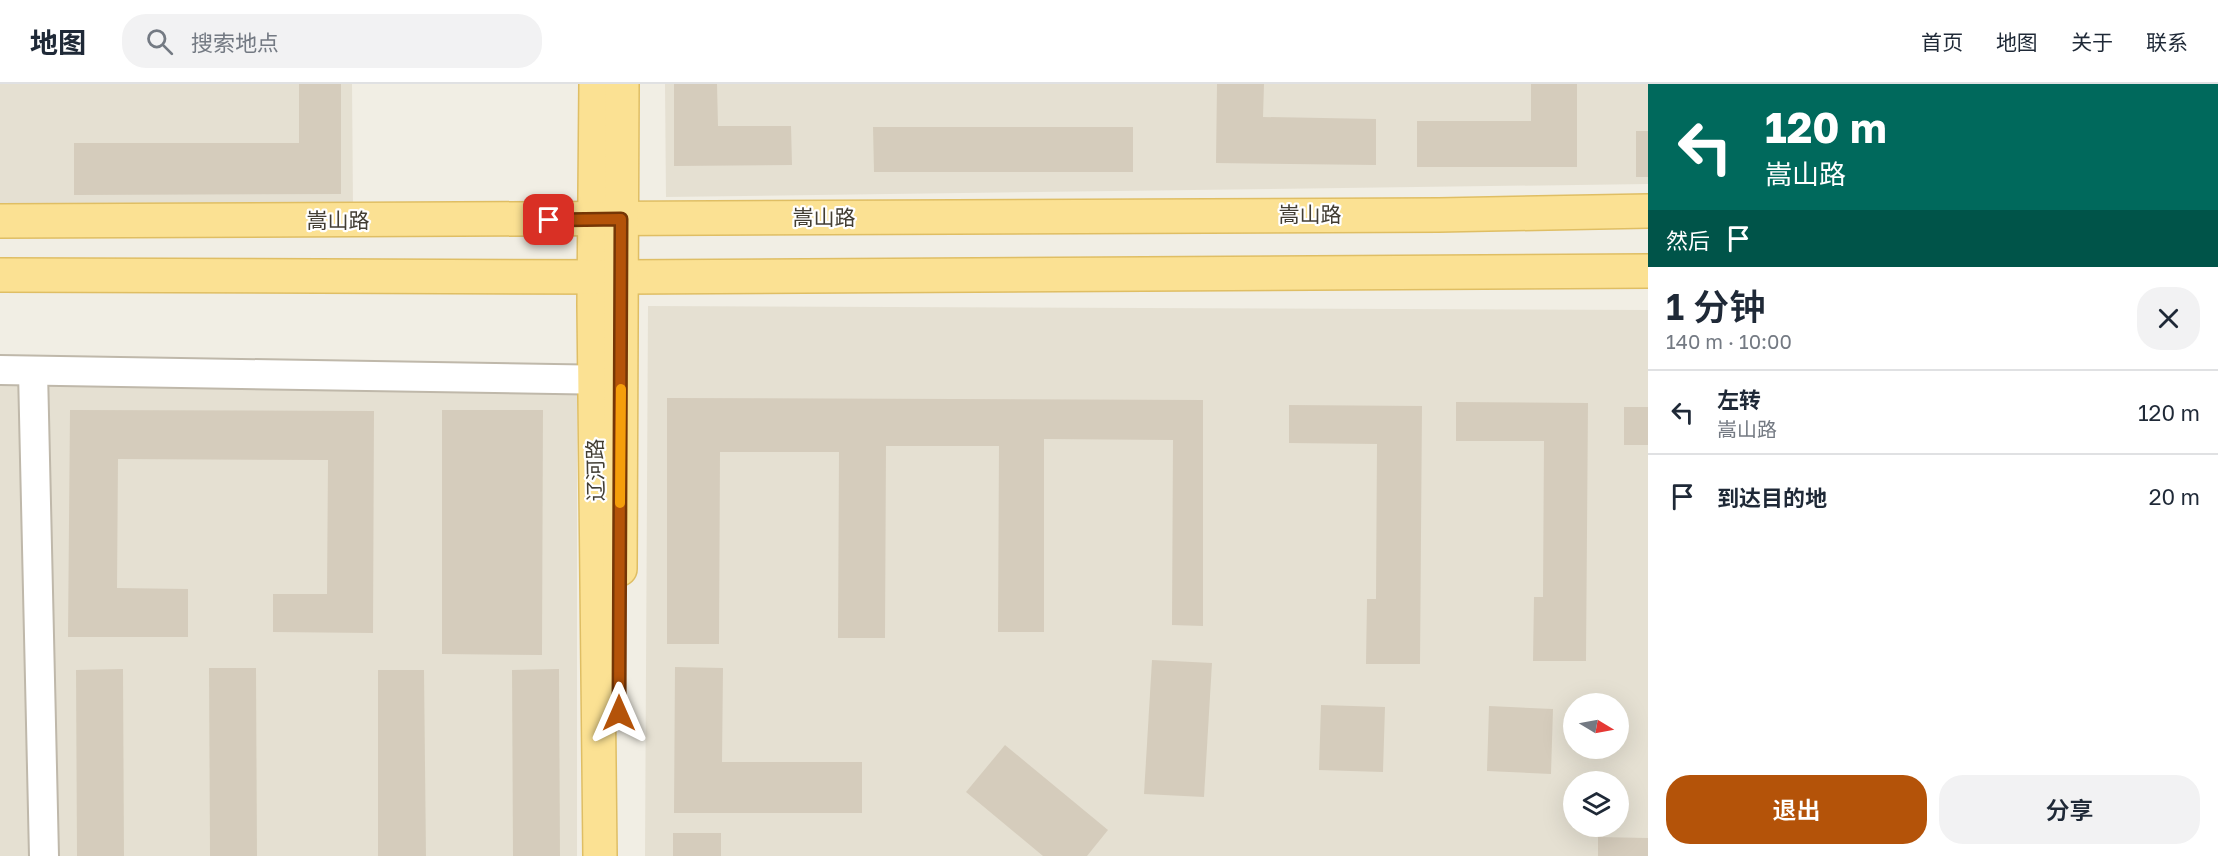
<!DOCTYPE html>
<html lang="zh">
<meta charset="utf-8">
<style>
body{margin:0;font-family:"Golos Text","Noto Sans SC",sans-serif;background:#f2f2f3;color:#1f2937;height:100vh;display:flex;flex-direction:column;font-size:22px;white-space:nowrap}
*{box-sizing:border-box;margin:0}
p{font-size:20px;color:#747a83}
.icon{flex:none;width:33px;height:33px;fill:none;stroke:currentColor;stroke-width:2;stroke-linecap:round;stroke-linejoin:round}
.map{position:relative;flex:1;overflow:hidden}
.sheet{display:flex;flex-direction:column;background:#fff;width:570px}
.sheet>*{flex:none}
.banner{background:#00695c;color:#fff;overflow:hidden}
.needle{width:39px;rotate:100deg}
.tools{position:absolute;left:1563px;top:609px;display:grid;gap:12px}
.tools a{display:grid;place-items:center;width:66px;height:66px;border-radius:50%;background:#fff;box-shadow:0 6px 24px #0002;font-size:30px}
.pin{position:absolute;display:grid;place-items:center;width:51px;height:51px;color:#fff;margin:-26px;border-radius:12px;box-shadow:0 3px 9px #0006}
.me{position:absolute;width:66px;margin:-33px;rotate:0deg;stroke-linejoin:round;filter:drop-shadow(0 0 4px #0008)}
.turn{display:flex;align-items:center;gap:21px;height:126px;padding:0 18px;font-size:27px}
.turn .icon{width:78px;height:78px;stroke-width:2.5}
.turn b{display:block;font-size:42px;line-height:51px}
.then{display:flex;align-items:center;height:57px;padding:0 18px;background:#0003;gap:12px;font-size:22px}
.round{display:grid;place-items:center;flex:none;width:63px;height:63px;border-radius:24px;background:#f2f2f3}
.overview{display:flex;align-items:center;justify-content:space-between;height:102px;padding:0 18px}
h1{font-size:36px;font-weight:600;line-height:45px}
.cta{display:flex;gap:12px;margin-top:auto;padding:12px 18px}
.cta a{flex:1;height:69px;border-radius:24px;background:#b45309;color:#fff;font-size:24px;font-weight:600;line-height:69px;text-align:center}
.cta a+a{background:#f2f2f3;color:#1f2937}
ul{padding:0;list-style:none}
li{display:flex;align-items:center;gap:18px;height:84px;padding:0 18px;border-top:2px solid #e0e1e3}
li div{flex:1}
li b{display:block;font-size:22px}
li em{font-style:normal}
header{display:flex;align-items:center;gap:36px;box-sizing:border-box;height:84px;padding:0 30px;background:#fff;border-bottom:2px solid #e0e1e3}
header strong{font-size:28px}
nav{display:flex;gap:33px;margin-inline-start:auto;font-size:21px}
.search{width:420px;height:54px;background:#f2f2f3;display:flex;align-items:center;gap:15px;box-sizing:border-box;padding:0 21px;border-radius:24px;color:#747a83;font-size:22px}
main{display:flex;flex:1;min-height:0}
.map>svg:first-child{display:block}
</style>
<header>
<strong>地图</strong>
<div class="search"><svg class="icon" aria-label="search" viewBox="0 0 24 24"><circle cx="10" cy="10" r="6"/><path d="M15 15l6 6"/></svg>搜索地点</div>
<nav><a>首页</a><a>地图</a><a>关于</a><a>联系</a></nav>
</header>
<main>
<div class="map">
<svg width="1648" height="772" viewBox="0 0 1648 772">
<rect width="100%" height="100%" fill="#f1eee4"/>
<g fill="#e5e0d2" fill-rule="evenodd">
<path d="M 0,0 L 352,0 L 353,126 L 0,122 Z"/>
<path d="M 665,0 L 1648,0 L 1648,100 L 666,113 Z"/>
<path d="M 648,222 L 1648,226 L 1648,772 L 645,772 ZM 1574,620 L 1618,620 L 1618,664 L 1574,664 ZM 1574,698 L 1618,698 L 1618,742 L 1574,742 Z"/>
<path d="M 0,301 L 577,310 L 577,772 L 0,772 Z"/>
</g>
<g fill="#d5ccbc">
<path d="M 299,0 L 341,0 L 341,110 L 74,111 L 74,59 L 299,59 Z"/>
<path d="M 674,0 L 717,0 L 718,42 L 791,42 L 792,81 L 674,82 Z"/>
<path d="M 1217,0 L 1264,0 L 1263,33 L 1376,35 L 1376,81 L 1216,79 Z"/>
<path d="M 1531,0 L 1577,0 L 1577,83 L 1417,83 L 1417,37 L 1531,37 Z"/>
<path d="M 873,43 L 1133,43 L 1133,88 L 874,88 Z"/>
<rect x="1636" y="47" width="12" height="46"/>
<path d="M 667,314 L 1203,316 L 1203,542 L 1172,541 L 1173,356 L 1044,355 L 1044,548 L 998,548 L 999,362 L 886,362 L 885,554 L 838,554 L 839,368 L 720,368 L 719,560 L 667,560 Z"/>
<path d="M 1456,318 L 1588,319 L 1586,577 L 1533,577 L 1534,513 L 1543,513 L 1544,357 L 1456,357 Z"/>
<path d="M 1289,321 L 1422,322 L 1420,580 L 1366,580 L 1367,515 L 1376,515 L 1377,360 L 1289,359 Z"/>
<rect x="1624" y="323" width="24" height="38"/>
<path d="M 70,326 L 374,327 L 373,549 L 273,548 L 273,510 L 327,510 L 328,376 L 118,375 L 117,504 L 188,505 L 188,553 L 68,553 Z"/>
<path d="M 442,326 L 543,326 L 542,571 L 442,570 Z"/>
<path d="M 1152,576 L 1212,579 L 1204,713 L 1144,710 Z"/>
<path d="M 675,583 L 723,584 L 722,678 L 862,678 L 862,729 L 674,729 Z"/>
<path d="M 209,584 L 256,584 L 257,772 L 210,772 Z"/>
<path d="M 123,585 L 124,772 L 77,772 L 76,586 Z"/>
<path d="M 559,585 L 560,772 L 513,772 L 512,586 Z"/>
<path d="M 378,586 L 424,586 L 426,772 L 378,772 Z"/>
<path d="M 1321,621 L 1385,623 L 1383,688 L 1319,686 Z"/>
<path d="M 1489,622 L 1553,625 L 1551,690 L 1487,687 Z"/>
<path d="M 1005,661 L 1108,746 L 1087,772 L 1043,772 L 966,708 Z"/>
<rect x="673" y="749" width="48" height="23"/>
<path d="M 1598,753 L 1648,754 L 1648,772 L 1598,772 Z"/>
</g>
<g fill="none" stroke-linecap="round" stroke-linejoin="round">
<g stroke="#bfb8aa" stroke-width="32">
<g id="minor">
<path d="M 0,286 L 616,296"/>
<path d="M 33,287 L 44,772"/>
</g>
</g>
<g stroke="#dfbe64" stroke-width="36">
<g id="major">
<path d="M 596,0 L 594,221 L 600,772"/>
<path d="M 0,137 L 1439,131 L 1648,127"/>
<path d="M 0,191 L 621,193 L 1648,187"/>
<path d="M 620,485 L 622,0"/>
</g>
</g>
<use href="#minor" stroke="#fff" stroke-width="28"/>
<use href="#major" stroke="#fbe193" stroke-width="33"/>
</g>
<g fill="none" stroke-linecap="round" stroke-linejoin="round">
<g stroke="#753606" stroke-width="15">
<path id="route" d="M 549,136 L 621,135 L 619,629"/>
</g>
<use href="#route" stroke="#b45309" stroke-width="10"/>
<path stroke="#f59e0b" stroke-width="10" d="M 620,419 L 621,305"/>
</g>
<g text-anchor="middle" stroke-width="4.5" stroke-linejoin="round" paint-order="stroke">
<g font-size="21" fill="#433e34" stroke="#fff">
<text x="1310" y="138">嵩山路</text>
<text x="824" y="141">嵩山路</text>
<text x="338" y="144">嵩山路</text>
<text transform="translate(596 386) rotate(-91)" y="7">辽河路</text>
</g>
</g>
</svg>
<div class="tools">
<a><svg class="needle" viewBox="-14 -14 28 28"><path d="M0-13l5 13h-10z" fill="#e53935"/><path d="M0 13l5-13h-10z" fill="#747a83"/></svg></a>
<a><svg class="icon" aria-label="layers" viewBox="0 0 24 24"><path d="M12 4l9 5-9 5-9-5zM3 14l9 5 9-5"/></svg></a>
</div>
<div class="pin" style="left:549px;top:136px;background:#d93025"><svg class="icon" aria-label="arrive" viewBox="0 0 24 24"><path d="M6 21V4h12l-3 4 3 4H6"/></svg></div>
<svg class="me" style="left:619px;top:629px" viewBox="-20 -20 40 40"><path d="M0-17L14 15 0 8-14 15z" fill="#b45309" stroke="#fff" stroke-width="4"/></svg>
</div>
<section class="sheet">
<div class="banner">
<div class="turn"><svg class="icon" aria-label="left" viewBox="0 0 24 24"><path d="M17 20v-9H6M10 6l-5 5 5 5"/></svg><div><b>120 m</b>嵩山路</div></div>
<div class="then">然后<svg class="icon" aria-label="arrive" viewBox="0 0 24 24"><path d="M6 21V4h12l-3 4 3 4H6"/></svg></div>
</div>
<div class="overview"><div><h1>1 分钟</h1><p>140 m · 10:00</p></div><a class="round"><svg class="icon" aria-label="close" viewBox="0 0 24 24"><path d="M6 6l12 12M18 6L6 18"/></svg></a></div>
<ul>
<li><svg class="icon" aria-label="left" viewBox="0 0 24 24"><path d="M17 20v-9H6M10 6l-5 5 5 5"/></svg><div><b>左转</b><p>嵩山路</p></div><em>120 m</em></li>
<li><svg class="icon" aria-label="arrive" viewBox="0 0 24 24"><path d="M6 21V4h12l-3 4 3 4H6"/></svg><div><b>到达目的地</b></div><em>20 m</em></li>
</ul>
<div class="cta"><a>退出</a><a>分享</a></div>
</section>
</main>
